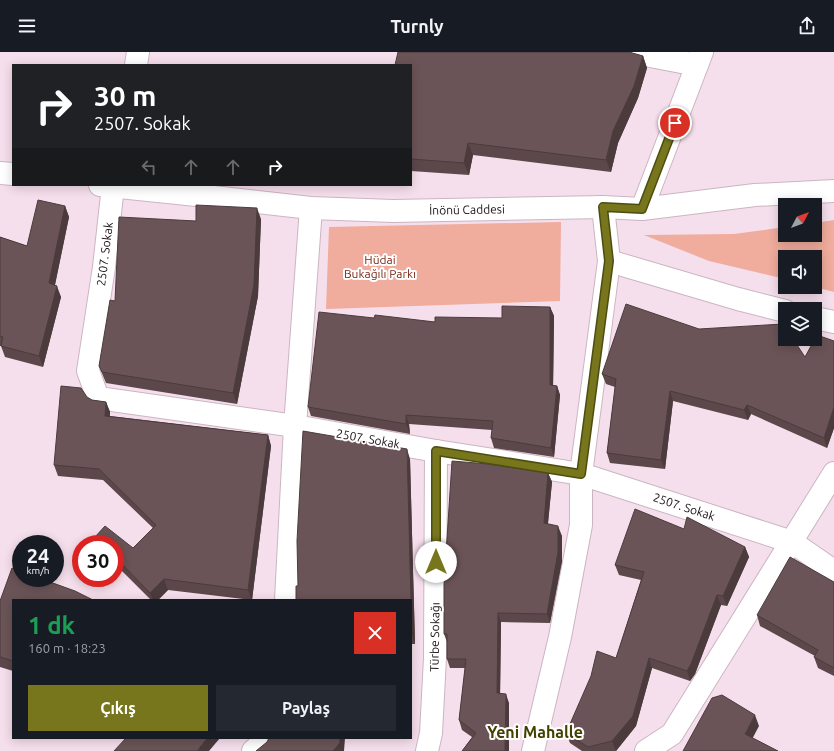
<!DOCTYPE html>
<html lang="tr">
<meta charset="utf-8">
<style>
body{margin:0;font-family:Ubuntu,sans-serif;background:#242831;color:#f1f3f6;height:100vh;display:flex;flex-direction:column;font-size:15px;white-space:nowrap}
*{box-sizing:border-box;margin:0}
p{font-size:13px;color:#9ea1a6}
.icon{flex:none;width:22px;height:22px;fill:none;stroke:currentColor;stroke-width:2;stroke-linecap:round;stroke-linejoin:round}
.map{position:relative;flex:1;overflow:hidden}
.sheet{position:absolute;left:12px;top:547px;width:400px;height:140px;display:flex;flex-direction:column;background:#171b24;border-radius:0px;box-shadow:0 2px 10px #0003}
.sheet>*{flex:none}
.guide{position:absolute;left:12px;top:12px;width:400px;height:122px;border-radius:0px;box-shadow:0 2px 10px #0003;background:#202124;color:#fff;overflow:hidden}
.needle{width:26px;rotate:49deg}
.controls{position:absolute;left:778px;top:146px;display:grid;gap:8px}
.controls a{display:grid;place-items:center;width:44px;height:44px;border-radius:0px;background:#171b24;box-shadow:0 2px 10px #0003;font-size:20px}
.speed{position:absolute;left:12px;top:483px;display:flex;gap:8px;font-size:20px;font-weight:700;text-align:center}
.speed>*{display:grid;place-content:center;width:52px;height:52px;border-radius:50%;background:#171b24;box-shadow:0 2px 10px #0003;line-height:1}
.speed small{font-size:10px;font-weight:400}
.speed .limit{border:6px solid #d22;background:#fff;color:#111}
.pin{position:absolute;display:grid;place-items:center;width:34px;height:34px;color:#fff;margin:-17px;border:2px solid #fff;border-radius:50%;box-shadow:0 1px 4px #0007}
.me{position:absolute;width:44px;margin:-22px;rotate:0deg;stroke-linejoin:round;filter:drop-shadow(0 0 3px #0008)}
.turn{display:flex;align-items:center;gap:14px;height:84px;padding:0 16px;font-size:18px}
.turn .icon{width:52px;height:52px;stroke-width:2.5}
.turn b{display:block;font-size:28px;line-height:34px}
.lanes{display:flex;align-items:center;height:38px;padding:0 16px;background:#0003;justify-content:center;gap:20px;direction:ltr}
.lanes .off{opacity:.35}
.round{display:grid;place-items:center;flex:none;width:42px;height:42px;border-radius:0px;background:#242831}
.head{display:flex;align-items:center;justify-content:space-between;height:68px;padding:0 16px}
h1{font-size:24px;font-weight:700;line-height:30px;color:#1e9e55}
.button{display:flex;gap:8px;margin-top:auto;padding:8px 16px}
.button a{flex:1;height:46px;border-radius:0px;background:#77761c;color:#fff;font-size:16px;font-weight:700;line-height:46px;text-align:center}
.button a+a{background:#242831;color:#f1f3f6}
header{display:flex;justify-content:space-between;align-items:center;height:52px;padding:0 16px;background:#171b24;font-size:18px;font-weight:700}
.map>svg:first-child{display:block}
</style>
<header><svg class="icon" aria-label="menu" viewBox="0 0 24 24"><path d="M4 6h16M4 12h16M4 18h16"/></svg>Turnly<svg class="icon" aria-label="share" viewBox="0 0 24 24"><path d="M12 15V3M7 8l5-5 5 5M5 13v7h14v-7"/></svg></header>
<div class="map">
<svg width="834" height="699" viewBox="0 0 834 699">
<rect width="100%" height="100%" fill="#f6dfec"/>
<g fill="#f0ac9d">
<path d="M 834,168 L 834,240 L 815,235 L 815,205 L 785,205 L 785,227 L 709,209 L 644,183 L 734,182 L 785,175 L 785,183 L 815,183 L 815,171 Z"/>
<path d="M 561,170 L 560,249 L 326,257 L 329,175 Z"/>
</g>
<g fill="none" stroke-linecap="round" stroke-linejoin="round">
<g stroke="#ccb5c2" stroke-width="24">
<g id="minor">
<path d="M 636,0 L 645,3 L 697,13"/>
<path d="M 113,134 L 104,215 L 88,319 L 98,346 L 295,374 L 436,399 L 581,422 L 792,490 L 834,519"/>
<path d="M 187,142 L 311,156 L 393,159 L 603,155 L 642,157 L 755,143 L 834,139"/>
<path d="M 642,157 L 702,0"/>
<path d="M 609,209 L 738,247 L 785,259"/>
<path d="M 815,266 L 834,270"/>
<path d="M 286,548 L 295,374 L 311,156"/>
<path d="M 253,699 L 262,691 L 263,686"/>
<path d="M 427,699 L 431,681 L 435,606 L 436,399"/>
<path d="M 533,699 L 560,585 L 581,473 L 581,422 L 609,209 L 603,155"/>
<path d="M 646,699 L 672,682 L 834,421"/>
</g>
</g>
<g stroke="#ccb5c2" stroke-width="24">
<g id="major">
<path d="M 136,13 L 138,0"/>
<path d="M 0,121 L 13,122"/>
<path d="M 100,133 L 187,142"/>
</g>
</g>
<use href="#minor" stroke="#fff" stroke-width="22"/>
<use href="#major" stroke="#fff" stroke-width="22"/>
</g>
<g fill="#5c484b">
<path d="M 643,4 L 647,16 L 638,46 L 618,91 L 611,120 L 473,103 L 469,123 L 411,119 L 411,13 Z"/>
<path d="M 65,154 L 69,165 L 55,233 L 61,245 L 43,315 L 5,305 L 1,294 L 0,294 L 0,185 L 27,194 Z"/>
<path d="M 261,167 L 258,244 L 237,352 L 106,331 L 99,314 L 115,249 L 196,169 Z"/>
<path d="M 550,255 L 554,264 L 553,333 L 557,334 L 560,343 L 554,405 L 494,396 L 491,386 L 492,378 L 409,372 L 410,382 L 311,364 L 308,355 L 374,266 L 435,270 L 502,266 Z"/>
<path d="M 699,277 L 805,305 L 834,289 L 834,376 L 827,396 L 751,362 L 748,368 L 673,349 L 665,417 L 610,411 L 607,401 L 615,335 L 606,332 L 602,322 Z"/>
<path d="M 92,348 L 106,350 L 110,360 L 110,364 L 268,383 L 271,394 L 252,548 L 168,538 L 158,548 L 151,548 L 115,512 L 115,492 L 97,492 L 95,485 L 133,496 L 153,476 L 103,428 L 58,424 L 54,413 Z"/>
<path d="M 410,407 L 415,592 L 411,592 L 411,548 L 298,534 Z"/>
<path d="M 548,421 L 552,430 L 548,472 L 562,484 L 562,509 L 550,571 L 501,570 L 500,641 L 509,651 L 509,699 L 462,699 L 472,685 L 462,678 L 459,668 L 465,616 L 450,616 L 447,607 L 447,590 L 444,582 Z"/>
<path d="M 684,477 L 745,495 L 749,505 L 727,554 L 721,553 L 695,622 L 690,629 L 652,616 L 636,674 L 616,699 L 582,699 L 570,691 L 566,681 L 616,606 L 641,528 L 619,523 L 615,513 Z"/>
<path d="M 834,530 L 834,624 L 818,616 L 814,605 L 815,604 L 760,574 L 757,563 Z"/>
<path d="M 13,548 L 13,619 L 0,615 L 0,549 Z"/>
</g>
<g fill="#4b3b3d">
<path d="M 643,4 L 647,16 L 638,46 L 618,91 L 611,120 L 606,108 L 613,79 Z"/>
<path d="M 468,91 L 473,103 L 469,123 L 464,111 Z"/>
<path d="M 65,154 L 69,165 L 53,242 L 49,231 Z"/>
<path d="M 257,156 L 261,167 L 258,244 L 237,352 L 233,341 Z"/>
<path d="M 57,234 L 61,245 L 43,315 L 39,304 Z"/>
<path d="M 550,255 L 554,264 L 553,342 L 550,333 Z"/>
<path d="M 557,334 L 560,343 L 554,405 L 551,396 Z"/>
<path d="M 670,339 L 673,349 L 665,417 L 661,408 Z"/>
<path d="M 106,350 L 110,360 L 109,374 L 105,364 Z"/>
<path d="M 747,353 L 751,362 L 748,368 L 744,358 Z"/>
<path d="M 834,355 L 834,376 L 827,396 L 824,386 Z"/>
<path d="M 406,363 L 409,372 L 410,382 L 406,372 Z"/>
<path d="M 268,383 L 271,394 L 252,548 L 248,538 Z"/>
<path d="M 407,397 L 410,407 L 415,592 L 412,582 Z"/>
<path d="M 548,421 L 552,430 L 547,480 L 544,471 Z"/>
<path d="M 558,474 L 562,484 L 562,509 L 550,571 L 547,562 Z"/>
<path d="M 745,495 L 749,505 L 727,554 L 723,544 Z"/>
<path d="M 164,527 L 168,538 L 158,548 L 153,548 L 150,541 Z"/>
<path d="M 717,543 L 721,553 L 695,622 L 690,629 L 687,619 Z"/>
<path d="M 498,561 L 501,570 L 500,650 L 497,641 Z"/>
<path d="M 649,606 L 652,616 L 636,674 L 616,699 L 612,689 Z"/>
<path d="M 506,642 L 509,651 L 509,699 L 505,699 Z"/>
<path d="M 755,663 L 759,674 L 749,693 L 745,682 Z"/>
<path d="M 207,686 L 220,686 L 209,699 L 197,699 Z"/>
<path d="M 340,686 L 345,686 L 344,699 L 333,699 Z"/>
</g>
<g fill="#6b5457" stroke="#4b3b3d">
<path d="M 398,0 L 629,0 L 643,4 L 634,34 L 613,79 L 606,108 L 468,91 L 464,111 L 411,107 L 411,13 L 395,13 Z"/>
<path d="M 38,148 L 65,154 L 49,231 L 57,234 L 39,304 L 1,294 L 3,285 L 0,284 L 0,185 L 27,194 Z"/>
<path d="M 196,153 L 257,156 L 254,233 L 233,341 L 102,320 L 99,314 L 110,248 L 115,249 L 119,165 L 196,169 Z"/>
<path d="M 626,252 L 699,277 L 783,272 L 785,275 L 785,287 L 793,287 L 805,305 L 817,283 L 834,289 L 834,355 L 824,386 L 747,353 L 744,358 L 670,339 L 661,408 L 607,401 L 616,327 L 602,322 Z"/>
<path d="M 502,254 L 550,255 L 550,333 L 557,334 L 551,396 L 491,386 L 493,369 L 406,363 L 406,372 L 308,355 L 319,260 L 374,266 L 375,263 L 435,270 L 435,265 L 502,266 Z"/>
<path d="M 61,334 L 81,336 L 87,345 L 92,348 L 106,350 L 105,364 L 268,383 L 248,538 L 164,527 L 150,541 L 115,505 L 115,492 L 102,492 L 95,485 L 105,474 L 133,496 L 156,473 L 99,417 L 54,413 Z"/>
<path d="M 303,379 L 407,397 L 411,548 L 296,548 L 296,534 L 298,534 L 297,489 Z"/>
<path d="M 452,409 L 488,412 L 548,421 L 544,471 L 558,474 L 558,500 L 547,562 L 498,561 L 497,641 L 506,642 L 505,699 L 462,699 L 476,681 L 459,668 L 466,607 L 447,607 L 447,582 L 444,582 L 444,533 Z"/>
<path d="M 635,457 L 684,477 L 687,465 L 745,495 L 723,544 L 717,543 L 691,612 L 687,619 L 649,606 L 633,664 L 612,689 L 588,695 L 566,681 L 591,624 L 597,599 L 616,606 L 644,520 L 615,513 Z"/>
<path d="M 790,505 L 834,530 L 834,616 L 814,605 L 818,598 L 757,563 Z"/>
<path d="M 12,516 L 21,519 L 21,526 L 39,526 L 75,539 L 93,548 L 13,548 L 13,609 L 0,605 L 0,549 Z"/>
<path d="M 411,562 L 412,582 L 411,582 Z"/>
<path d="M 722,643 L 755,663 L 745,682 L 778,699 L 683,699 L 712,646 Z"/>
<path d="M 126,686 L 207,686 L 197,699 L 114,699 Z"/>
<path d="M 269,686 L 340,686 L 340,691 L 333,699 L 256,699 L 267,690 Z"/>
</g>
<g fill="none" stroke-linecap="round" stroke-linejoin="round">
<g stroke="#4d4d12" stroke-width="10">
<path id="route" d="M 436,510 L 436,399 L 581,422 L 609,209 L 603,155 L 642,157 L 675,71"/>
</g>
<use href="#route" stroke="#77761c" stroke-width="7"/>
</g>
<g text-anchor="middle" stroke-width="4" stroke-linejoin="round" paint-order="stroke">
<g font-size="12" fill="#170f13" stroke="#fff">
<text transform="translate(467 158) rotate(-1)" y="4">İnönü Caddesi</text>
<text transform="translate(105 202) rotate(-83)" y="4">2507. Sokak</text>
<text transform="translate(368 387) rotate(10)" y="4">2507. Sokak</text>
<text transform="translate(684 455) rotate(18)" y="4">2507. Sokak</text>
<text transform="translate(435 585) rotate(-89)" y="4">Türbe Sokağı</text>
</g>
<g font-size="12" fill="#792715" stroke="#fff">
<text x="380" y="212">Hüdai<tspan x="380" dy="14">Bukağılı Parkı</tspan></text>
</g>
<g font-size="16" font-weight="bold" fill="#424100" stroke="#fff">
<text x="535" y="686">Yeni Mahalle</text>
</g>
</g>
</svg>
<div class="controls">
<a><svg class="needle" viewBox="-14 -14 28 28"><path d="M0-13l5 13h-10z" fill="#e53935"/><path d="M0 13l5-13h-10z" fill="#9ea1a6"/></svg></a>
<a><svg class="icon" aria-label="sound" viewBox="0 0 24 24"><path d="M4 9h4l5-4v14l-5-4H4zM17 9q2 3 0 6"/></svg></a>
<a><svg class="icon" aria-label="layers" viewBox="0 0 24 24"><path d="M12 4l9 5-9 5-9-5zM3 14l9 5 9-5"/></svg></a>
</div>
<div class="speed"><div>24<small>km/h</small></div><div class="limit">30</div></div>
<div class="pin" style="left:675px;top:71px;background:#d93025"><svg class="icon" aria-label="arrive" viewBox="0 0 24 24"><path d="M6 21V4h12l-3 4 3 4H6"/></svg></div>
<svg class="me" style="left:436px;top:510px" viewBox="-20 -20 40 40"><circle r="19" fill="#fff"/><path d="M0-13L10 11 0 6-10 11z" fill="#77761c"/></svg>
<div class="guide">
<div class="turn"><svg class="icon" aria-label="right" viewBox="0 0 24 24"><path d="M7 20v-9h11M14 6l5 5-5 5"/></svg><div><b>30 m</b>2507. Sokak</div></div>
<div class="lanes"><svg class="icon off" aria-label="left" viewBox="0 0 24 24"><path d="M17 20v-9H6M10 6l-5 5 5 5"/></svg><svg class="icon off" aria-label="ahead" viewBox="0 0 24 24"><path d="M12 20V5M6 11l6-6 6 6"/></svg><svg class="icon off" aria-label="ahead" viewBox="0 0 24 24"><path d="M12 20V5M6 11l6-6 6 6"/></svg><svg class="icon" aria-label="right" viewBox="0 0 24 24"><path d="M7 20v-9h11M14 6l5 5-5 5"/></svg></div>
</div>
<section class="sheet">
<div class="head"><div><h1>1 dk</h1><p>160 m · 18:23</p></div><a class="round" style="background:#d93025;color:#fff"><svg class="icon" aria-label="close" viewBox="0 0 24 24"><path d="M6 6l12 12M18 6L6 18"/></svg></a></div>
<div class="button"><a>Çıkış</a><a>Paylaş</a></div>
</section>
</div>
